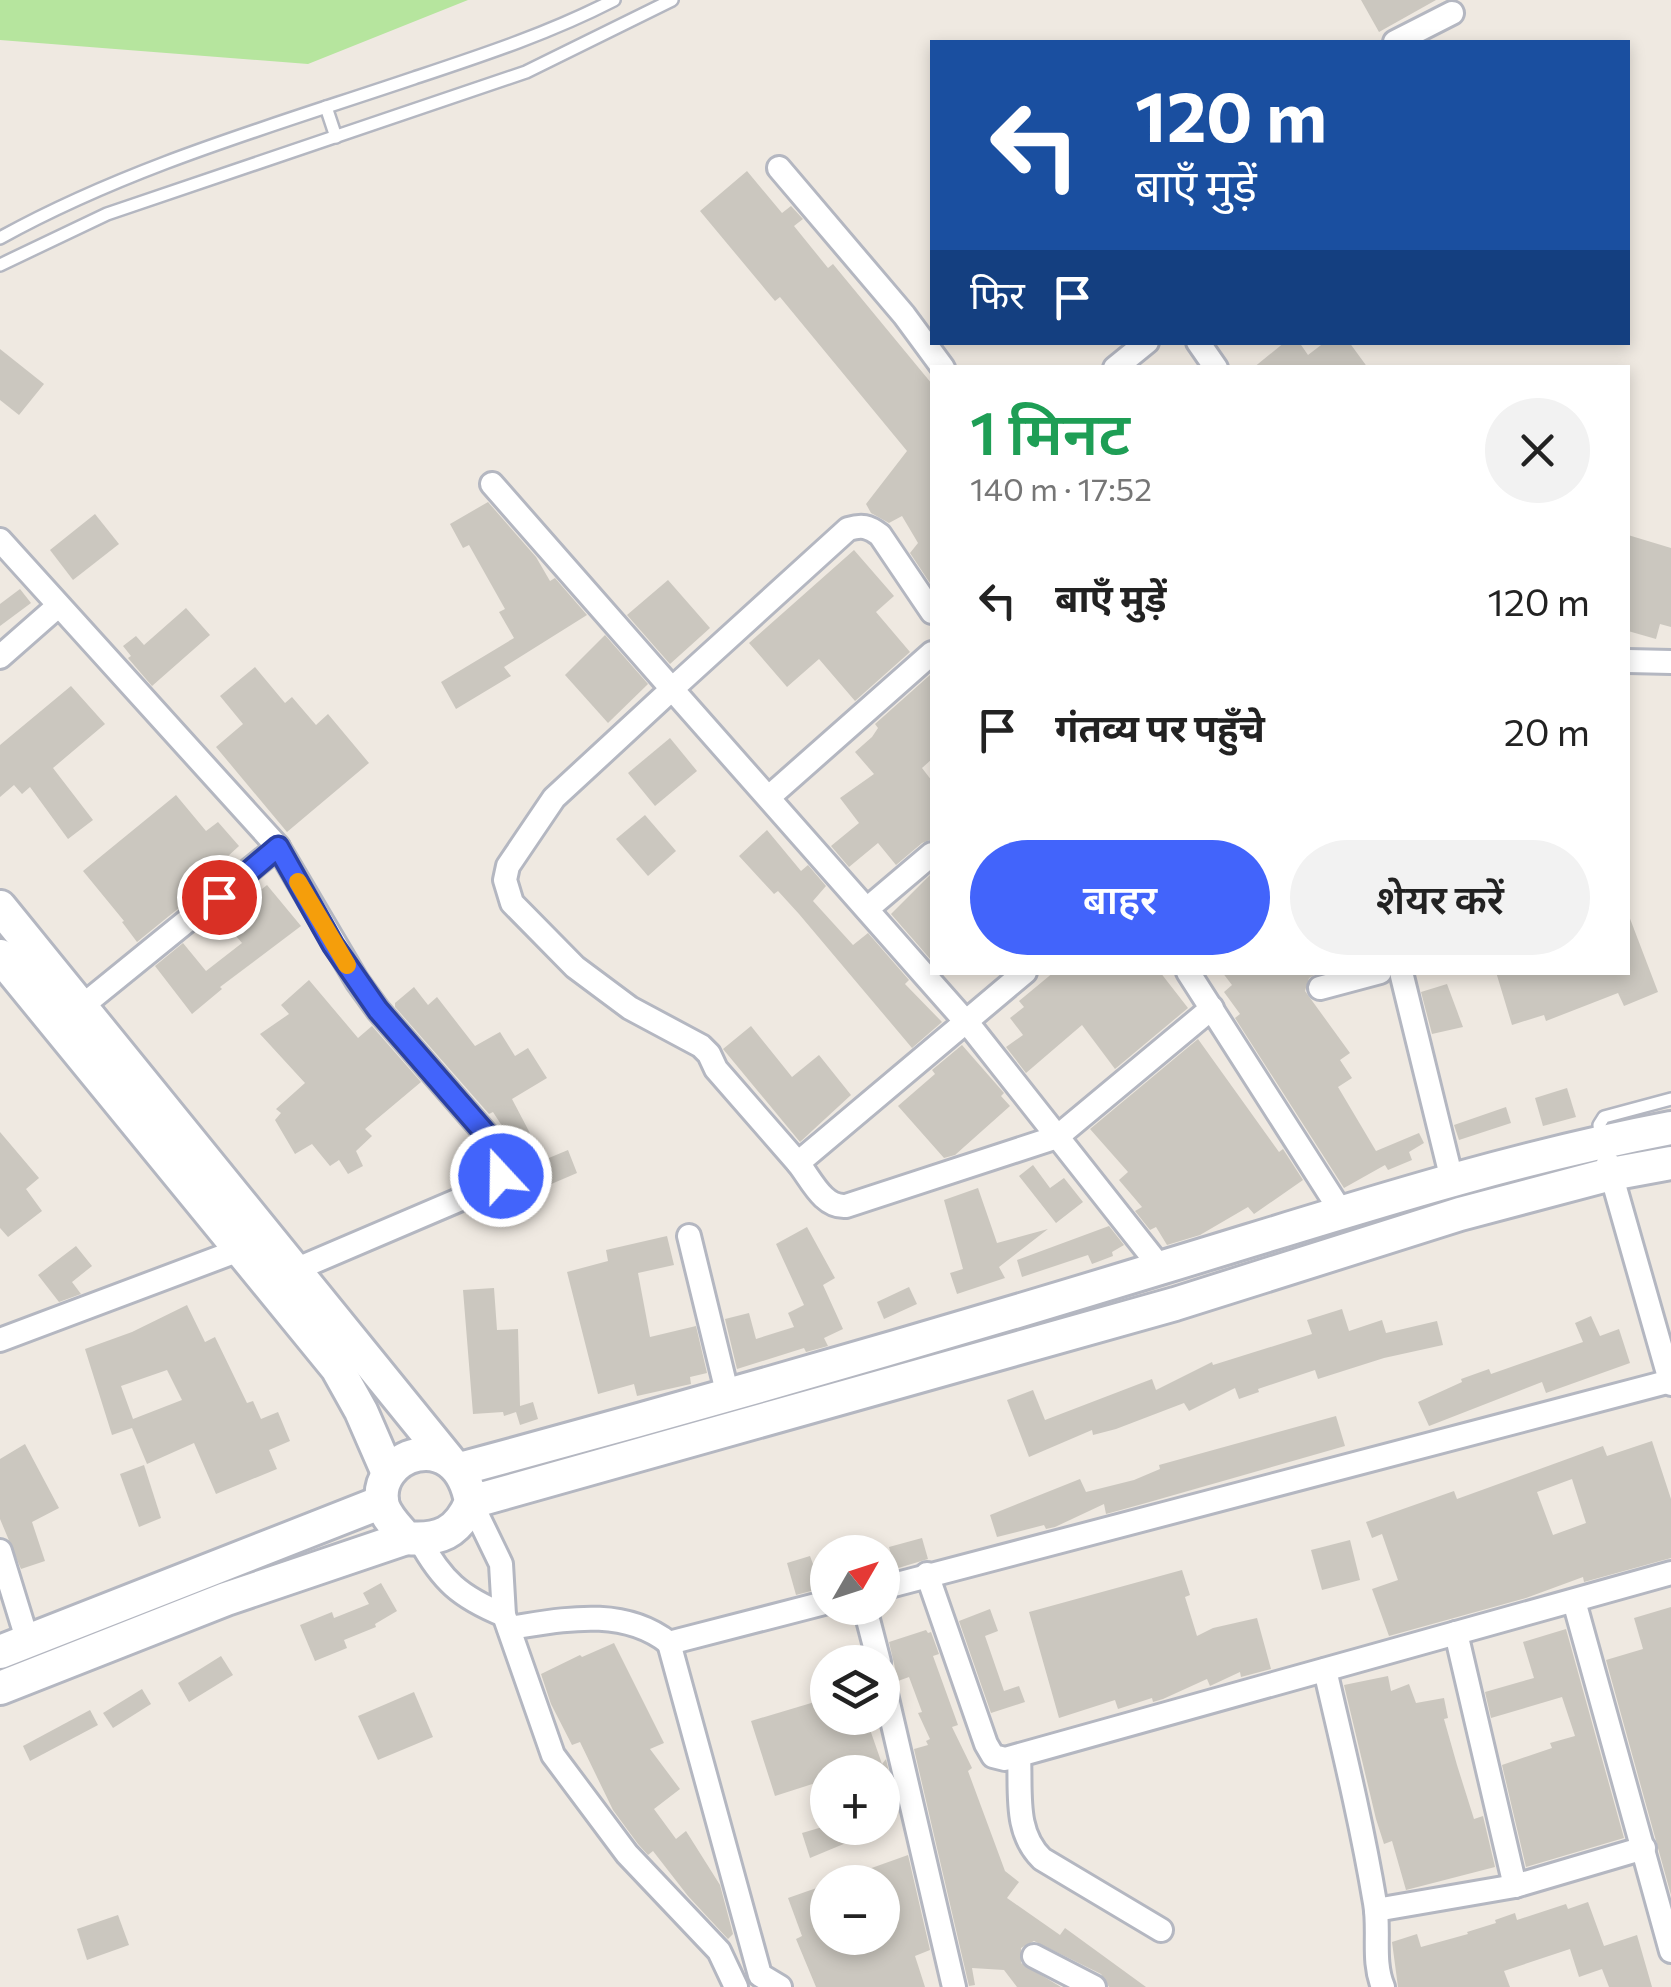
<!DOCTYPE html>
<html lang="hi">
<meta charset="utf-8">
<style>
body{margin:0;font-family:Commissioner,"Noto Sans Devanagari",sans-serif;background:#f2f2f2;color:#222;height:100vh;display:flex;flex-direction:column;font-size:38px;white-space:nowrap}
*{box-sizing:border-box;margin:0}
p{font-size:32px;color:#767676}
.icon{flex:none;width:55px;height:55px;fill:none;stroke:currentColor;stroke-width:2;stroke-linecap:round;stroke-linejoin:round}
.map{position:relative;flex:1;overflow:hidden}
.panel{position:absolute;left:930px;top:365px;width:700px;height:610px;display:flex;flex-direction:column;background:#fff;border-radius:0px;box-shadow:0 5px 15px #0003}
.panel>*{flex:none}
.guide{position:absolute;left:930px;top:40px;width:700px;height:305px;border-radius:0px;box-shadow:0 5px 15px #0003;background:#1a4fa0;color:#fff;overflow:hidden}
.needle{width:65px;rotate:51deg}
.fabs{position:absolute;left:810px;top:1535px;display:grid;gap:20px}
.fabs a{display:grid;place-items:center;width:90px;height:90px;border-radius:50%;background:#fff;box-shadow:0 5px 15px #0003;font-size:50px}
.pin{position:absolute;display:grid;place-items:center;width:85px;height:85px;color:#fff;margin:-42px;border:5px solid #fff;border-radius:50%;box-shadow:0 2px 10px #0007}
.me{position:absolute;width:110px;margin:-55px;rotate:339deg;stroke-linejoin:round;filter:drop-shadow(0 0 8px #0008)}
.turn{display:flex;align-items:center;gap:35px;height:210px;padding:0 40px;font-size:45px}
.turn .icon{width:130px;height:130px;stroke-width:2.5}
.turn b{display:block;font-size:70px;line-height:85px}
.then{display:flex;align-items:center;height:95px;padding:0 40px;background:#0003;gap:20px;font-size:38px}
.round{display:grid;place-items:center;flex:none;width:105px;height:105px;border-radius:52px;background:#f2f2f2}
.headline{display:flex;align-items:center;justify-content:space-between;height:170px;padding:0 40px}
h1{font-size:60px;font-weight:600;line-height:75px;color:#1e9e55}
.action{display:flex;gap:20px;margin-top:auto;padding:20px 40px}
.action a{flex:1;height:115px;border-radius:60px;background:#4264fb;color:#fff;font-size:40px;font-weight:600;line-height:115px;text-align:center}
.action a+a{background:#f2f2f2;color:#222}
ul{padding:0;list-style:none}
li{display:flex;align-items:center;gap:30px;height:130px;padding:0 40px}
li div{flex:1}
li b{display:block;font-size:38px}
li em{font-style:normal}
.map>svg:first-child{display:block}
</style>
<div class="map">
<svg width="1671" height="1987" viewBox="0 0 1671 1987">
<rect width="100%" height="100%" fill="#efe9e1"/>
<path fill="#b6e59e" d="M 0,0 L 468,0 L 308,64 L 0,40 Z"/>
<g fill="#cbc7bf" fill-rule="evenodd">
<path d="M 1361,0 L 1436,0 L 1379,32 Z"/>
<path d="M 747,171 L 782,213 L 791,206 L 803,219 L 794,226 L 828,268 L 833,264 L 932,384 L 932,586 L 910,553 L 918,543 L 902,516 L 889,523 L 871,513 L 866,504 L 907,451 L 780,297 L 775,301 L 700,211 Z"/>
<path d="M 1285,342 L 1299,342 L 1308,355 L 1325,342 L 1349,342 L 1368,368 L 1253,368 Z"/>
<path d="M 0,349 L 44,384 L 19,415 L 0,400 Z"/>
<path d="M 488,502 L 536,557 L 550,581 L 555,578 L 587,615 L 504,667 L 511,676 L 456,709 L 441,682 L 514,638 L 499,612 L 505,609 L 469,545 L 463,548 L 450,524 Z"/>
<path d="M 95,514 L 119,544 L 73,580 L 50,550 Z"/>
<path d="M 1628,535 L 1671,548 L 1671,627 L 1660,624 L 1656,639 L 1628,631 Z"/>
<path d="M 854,550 L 894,596 L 876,612 L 910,652 L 855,701 L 819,659 L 787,687 L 749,643 Z"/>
<path d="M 668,580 L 710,628 L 670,664 L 627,615 Z"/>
<path d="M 20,589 L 31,603 L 0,626 L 0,604 Z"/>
<path d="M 186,608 L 210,635 L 152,686 L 128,658 L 131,656 L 123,646 L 136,636 L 144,645 Z"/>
<path d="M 605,635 L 648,684 L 608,723 L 565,675 Z"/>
<path d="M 255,667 L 285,703 L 292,697 L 316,725 L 328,714 L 369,763 L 287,832 L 216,747 L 243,724 L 220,696 Z"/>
<path d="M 930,675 L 932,759 L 922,768 L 932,781 L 932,839 L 922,843 L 896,865 L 878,843 L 849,867 L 831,846 L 859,823 L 840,798 L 874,774 L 855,752 L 872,737 L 878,728 L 875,724 Z"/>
<path d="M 71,686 L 105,724 L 53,768 L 93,820 L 68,839 L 30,787 L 22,794 L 14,785 L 0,797 L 0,745 Z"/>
<path d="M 670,738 L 697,771 L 655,806 L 628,773 Z"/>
<path d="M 176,795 L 206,831 L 218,822 L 239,846 L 227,857 L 233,864 L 137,942 L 122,922 L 124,921 L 83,871 Z"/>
<path d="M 645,815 L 676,851 L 648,876 L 616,839 Z"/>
<path d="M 767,830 L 801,871 L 808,865 L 826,886 L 813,901 L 853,945 L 868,933 L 909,980 L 905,984 L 942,1022 L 912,1048 L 799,914 L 778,891 L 774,894 L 739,856 Z"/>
<path d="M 932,873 L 932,961 L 891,914 Z"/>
<path d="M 267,885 L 301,926 L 220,987 L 222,989 L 192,1014 L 155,966 L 183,943 L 206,971 L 242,943 L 223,921 L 227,918 L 222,912 L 252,888 L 257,893 Z"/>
<path d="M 1629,916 L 1658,992 L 1624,1006 L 1618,993 L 1546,1021 L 1544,1015 L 1512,1025 L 1496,972 L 1628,972 Z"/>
<path d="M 1054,972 L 1160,972 L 1188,1008 L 1115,1069 L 1082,1025 L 1026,1073 L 1006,1047 L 1023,1035 L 1010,1018 L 1024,1007 L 1019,1001 Z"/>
<path d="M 1222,972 L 1320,972 L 1309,978 L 1305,991 L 1350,1053 L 1340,1060 L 1352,1078 L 1338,1087 L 1376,1151 L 1419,1133 L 1424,1143 L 1409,1152 L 1412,1160 L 1388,1170 L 1385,1165 L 1344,1188 L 1235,1018 L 1240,1014 L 1224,992 L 1232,985 Z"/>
<path d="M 309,980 L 358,1038 L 372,1026 L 421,1082 L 365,1129 L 372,1136 L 356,1151 L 363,1166 L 348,1174 L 339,1160 L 330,1166 L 312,1144 L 295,1154 L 275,1120 L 281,1113 L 276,1109 L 305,1083 L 260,1034 L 289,1014 L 281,1005 Z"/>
<path d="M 1447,984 L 1463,1027 L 1432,1034 L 1421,992 Z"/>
<path d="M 414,987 L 428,1005 L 437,997 L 475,1046 L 500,1032 L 515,1056 L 528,1048 L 547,1078 L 512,1099 L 544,1160 L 568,1150 L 577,1173 L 535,1191 L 513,1143 L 493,1112 L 489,1114 L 395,1007 L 395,1003 Z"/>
<path d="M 751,1026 L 792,1077 L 819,1055 L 851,1095 L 800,1142 L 723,1049 Z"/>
<path d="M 1198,1039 L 1279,1152 L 1283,1149 L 1303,1180 L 1254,1214 L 1248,1207 L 1200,1235 L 1167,1245 L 1156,1227 L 1150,1230 L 1135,1211 L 1142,1207 L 1119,1180 L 1128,1172 L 1090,1129 Z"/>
<path d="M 962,1045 L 1004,1093 L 1001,1096 L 1010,1106 L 955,1155 L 944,1158 L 898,1106 L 935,1074 L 932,1070 Z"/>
<path d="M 1567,1088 L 1576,1117 L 1543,1126 L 1535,1098 Z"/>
<path d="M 1506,1107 L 1511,1123 L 1459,1140 L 1454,1125 Z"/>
<path d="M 0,1132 L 39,1178 L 26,1189 L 42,1211 L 8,1237 L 0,1228 Z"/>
<path d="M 1033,1165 L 1050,1188 L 1064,1178 L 1083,1202 L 1056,1223 L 1019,1176 Z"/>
<path d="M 978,1188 L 997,1243 L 1048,1229 L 999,1267 L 1005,1278 L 957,1294 L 950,1273 L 963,1269 L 944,1200 Z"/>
<path d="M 1109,1226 L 1124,1245 L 1112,1252 L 1113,1256 L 1092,1264 L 1088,1255 L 1022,1277 L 1017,1260 Z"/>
<path d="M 807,1227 L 835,1278 L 823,1285 L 843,1329 L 824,1338 L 828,1346 L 806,1352 L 804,1348 L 737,1369 L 725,1319 L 749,1313 L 756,1339 L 794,1327 L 788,1313 L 804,1305 L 776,1244 Z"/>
<path d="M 667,1236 L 674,1265 L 638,1273 L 650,1337 L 696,1326 L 707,1373 L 690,1377 L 691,1384 L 637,1396 L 634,1384 L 598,1394 L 567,1272 L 608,1261 L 606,1250 Z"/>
<path d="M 76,1246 L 92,1266 L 72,1282 L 81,1294 L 59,1302 L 38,1275 Z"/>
<path d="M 909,1287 L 917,1304 L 884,1319 L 877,1302 Z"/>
<path d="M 494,1288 L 497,1330 L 518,1329 L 520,1406 L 533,1402 L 538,1419 L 520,1425 L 516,1412 L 504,1416 L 503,1412 L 473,1414 L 463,1290 Z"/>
<path d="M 187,1305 L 205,1342 L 215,1337 L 247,1403 L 253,1401 L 261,1419 L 278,1412 L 290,1441 L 269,1450 L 277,1469 L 216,1494 L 194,1443 L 147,1464 L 132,1428 L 112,1435 L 85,1349 L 132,1332 ZM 167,1370 L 182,1400 L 133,1419 L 121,1386 Z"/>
<path d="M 1342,1309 L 1349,1331 L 1382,1320 L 1386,1333 L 1437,1321 L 1443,1345 L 1384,1358 L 1318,1379 L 1315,1370 L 1258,1389 L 1259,1392 L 1239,1399 L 1235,1388 L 1189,1411 L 1184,1403 L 1116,1429 L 1093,1435 L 1092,1430 L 1029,1457 L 1007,1400 L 1033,1390 L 1045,1420 L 1152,1379 L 1156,1390 L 1212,1362 L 1213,1365 L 1312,1334 L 1307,1320 Z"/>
<path d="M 1591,1316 L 1600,1336 L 1619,1329 L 1630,1363 L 1546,1393 L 1542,1382 L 1429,1426 L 1418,1402 L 1462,1382 L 1461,1379 L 1489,1369 L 1491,1374 L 1583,1342 L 1575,1323 Z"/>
<path d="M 1336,1416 L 1345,1446 L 1146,1503 L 1106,1514 L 1104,1504 L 1055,1527 L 1046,1529 L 1044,1525 L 997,1537 L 990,1515 L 1080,1479 L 1086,1492 L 1134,1480 L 1160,1469 L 1159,1465 Z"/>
<path d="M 1652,1441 L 1671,1499 L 1671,1558 L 1584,1582 L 1583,1577 L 1526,1598 L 1389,1636 L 1372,1589 L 1398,1580 L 1382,1534 L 1372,1538 L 1366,1522 L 1454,1491 L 1457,1499 L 1603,1446 L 1607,1456 ZM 1572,1479 L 1586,1523 L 1553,1535 L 1537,1492 Z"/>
<path d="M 25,1444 L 59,1508 L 32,1522 L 45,1561 L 21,1569 L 0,1519 L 0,1459 Z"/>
<path d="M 144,1465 L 161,1518 L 139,1527 L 120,1474 Z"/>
<path d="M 922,1538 L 928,1559 L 895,1569 L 889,1547 Z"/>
<path d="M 1350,1540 L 1360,1580 L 1322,1590 L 1311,1550 Z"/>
<path d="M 810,1556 L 822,1588 L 796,1595 L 787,1563 Z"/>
<path d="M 1182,1570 L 1190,1595 L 1185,1597 L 1197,1636 L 1213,1628 L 1257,1618 L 1271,1669 L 1241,1677 L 1240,1672 L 1210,1686 L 1207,1679 L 1163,1699 L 1153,1702 L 1152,1698 L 1118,1709 L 1115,1700 L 1059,1718 L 1029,1612 Z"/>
<path d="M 381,1583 L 397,1611 L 375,1624 L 376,1627 L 344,1640 L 347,1648 L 315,1661 L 300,1625 L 332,1612 L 334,1618 L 369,1604 L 363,1593 Z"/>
<path d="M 1671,1607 L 1671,1895 L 1606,1660 L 1643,1649 L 1634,1618 Z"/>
<path d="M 990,1609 L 998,1631 L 985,1636 L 1004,1691 L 1019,1686 L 1025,1702 L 991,1713 L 959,1621 Z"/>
<path d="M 1566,1629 L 1624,1838 L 1526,1867 L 1502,1765 L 1552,1748 L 1550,1743 L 1575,1736 L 1562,1697 L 1491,1718 L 1485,1692 L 1534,1678 L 1523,1642 Z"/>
<path d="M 926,1630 L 928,1633 L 931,1632 L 939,1654 L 933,1656 L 958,1725 L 952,1727 L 972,1768 L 968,1771 L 1005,1871 L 1019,1882 L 1007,1898 L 1060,1935 L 1065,1928 L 1146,1987 L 1109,1987 L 1101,1974 L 1034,1941 L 1021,1948 L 1021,1963 L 1061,1987 L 1017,1987 L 1004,1970 L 972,1968 L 975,1985 L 969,1986 L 914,1749 L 928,1745 L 926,1741 L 930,1739 L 918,1713 L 922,1712 L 909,1677 L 898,1681 L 889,1642 Z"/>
<path d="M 614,1643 L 664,1743 L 650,1749 L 680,1789 L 654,1809 L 676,1839 L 686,1831 L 720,1885 L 733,1934 L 728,1939 L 688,1896 L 653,1851 L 648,1855 L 638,1844 L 613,1810 L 580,1742 L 572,1745 L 551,1704 L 541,1674 L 580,1655 L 582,1657 Z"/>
<path d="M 221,1656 L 233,1675 L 189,1702 L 178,1683 Z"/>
<path d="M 1388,1676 L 1391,1691 L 1409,1684 L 1416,1703 L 1444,1698 L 1448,1718 L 1444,1719 L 1457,1765 L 1474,1819 L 1483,1816 L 1495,1867 L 1406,1890 L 1392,1841 L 1384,1844 L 1376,1819 L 1344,1685 Z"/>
<path d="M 142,1689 L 151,1704 L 113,1728 L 103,1713 Z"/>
<path d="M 414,1692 L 433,1737 L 378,1760 L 358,1716 Z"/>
<path d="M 828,1698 L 828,1718 L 866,1718 L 882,1764 L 886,1759 L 892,1785 L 882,1788 L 882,1772 L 828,1772 L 828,1779 L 775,1796 L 751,1721 Z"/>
<path d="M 90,1710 L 98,1725 L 30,1761 L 23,1746 Z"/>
<path d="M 819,1828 L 882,1828 L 810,1858 L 802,1833 Z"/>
<path d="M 908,1855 L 930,1950 L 915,1956 L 925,1987 L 816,1987 L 796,1939 L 802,1936 L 788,1898 L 828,1884 L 828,1938 L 882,1938 L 882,1882 L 839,1882 L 838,1880 Z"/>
<path d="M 1588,1902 L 1604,1946 L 1637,1935 L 1652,1987 L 1609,1987 L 1602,1969 L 1579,1977 L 1570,1949 L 1504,1971 L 1510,1987 L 1398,1987 L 1392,1942 L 1417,1934 L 1421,1947 L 1468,1934 L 1467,1932 L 1496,1923 L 1495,1920 L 1515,1913 L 1517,1920 L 1566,1904 L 1568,1909 Z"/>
<path d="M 118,1915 L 129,1945 L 87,1960 L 77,1929 Z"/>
</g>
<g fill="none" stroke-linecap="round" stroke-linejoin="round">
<g stroke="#b4b7c1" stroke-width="16">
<g id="lane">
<path d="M 326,107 L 336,137"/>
<path d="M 0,238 C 130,166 275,125 414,78 C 483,55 550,33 614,0"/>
<path d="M 0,265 L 107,214 L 526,72 L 672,0"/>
<path d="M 1601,1141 L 1599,1125 L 1604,1117 L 1671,1099"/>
</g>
</g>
<g stroke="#b4b7c1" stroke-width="28">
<g id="street">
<path d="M 1395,42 L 1452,13"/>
<path d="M 779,168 L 904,315 L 943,368"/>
<path d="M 1198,342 L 1216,368"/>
<path d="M 1115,368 L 1147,342"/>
<path d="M 492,484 L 672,689 L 554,798 L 508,866 L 505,880 L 512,903 L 575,967 L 630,1008 L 701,1046 L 709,1054 L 716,1069 L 798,1163"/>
<path d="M 0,540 L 278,847 L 81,1007"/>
<path d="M 932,612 L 880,535 C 868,526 862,525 848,529 L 672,689 L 974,1031 L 1161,1268"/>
<path d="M 0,657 L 58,606"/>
<path d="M 1628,661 L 1671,662"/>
<path d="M 769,797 L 932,653"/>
<path d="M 278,847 L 357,981 L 378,1010 L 499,1149 C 506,1167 503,1174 489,1187 L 297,1269"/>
<path d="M 867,909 L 932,854"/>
<path d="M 1025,972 L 798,1163 C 811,1179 823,1208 846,1206 L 1057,1137 L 1212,1008"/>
<path d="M 1188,972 L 1340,1210"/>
<path d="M 1401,972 L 1452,1180"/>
<path d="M 1320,988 L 1380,972"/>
<path d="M 1608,1163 L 1671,1384"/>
<path d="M 689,1236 L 728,1396"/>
<path d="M 0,1340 L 242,1249"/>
<path d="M 471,1502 L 501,1564 L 504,1615 L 553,1755 L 627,1854 L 719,1951 L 736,1987"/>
<path d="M 419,1539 C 442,1581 460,1597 504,1615"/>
<path d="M 0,1551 L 28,1642"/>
<path d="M 927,1574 L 986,1744 L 993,1756 L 1005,1759 L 1671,1573"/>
<path d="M 882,1588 L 1671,1381"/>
<path d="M 1574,1601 L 1671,1951"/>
<path d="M 865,1608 L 879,1662"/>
<path d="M 509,1628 C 563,1620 622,1606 669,1643 L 828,1602"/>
<path d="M 1456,1633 L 1515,1886"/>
<path d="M 669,1643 L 760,1975 L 780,1987"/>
<path d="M 1325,1670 C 1343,1747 1362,1825 1375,1903 C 1380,1931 1372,1961 1383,1987"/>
<path d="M 882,1677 L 954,1987"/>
<path d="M 1019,1756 C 1021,1793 1014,1832 1042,1859 L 1161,1930"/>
<path d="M 1376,1910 L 1515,1886 L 1644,1848"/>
<path d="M 1034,1956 L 1094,1987"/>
</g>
</g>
<g stroke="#b4b7c1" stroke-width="38">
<g id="secondary">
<path d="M 0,907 L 448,1459"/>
<path d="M 0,956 L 337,1368 L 361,1411 L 388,1473"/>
<path d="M 460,1469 C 694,1406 928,1339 1160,1268 C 1329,1217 1497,1161 1671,1128"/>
<path d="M 471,1502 C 457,1422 370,1455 383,1506 C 387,1518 398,1528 406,1538 C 439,1541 458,1533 471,1502 L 1175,1304 L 1460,1214 L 1611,1174 L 1671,1163"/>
<path d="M 0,1652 L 382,1502"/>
<path d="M 0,1688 L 226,1599 L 406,1538"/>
</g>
</g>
<use href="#lane" stroke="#fff" stroke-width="11"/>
<use href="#street" stroke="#fff" stroke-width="22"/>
<use href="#secondary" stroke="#fff" stroke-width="32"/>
</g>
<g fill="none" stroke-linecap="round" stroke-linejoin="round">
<g stroke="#2b41a3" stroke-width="25">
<path id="route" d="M 219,897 L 278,847 L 333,945 L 378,1010 L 499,1149 L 504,1164 L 501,1176"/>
</g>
<use href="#route" stroke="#4264fb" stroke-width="18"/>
<path stroke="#f59e0b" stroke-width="18" d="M 298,882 L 347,965"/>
</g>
</svg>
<div class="fabs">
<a><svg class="needle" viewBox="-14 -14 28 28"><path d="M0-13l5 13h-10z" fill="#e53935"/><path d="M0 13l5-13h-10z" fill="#767676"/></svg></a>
<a><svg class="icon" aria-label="layers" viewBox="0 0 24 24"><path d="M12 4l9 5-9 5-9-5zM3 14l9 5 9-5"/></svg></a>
<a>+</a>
<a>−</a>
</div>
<div class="pin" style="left:219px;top:897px;background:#d93025"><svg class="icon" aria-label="arrive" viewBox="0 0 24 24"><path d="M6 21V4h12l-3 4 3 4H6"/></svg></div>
<svg class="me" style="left:501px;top:1176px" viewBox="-20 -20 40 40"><circle r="17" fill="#4264fb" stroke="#fff" stroke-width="3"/><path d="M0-11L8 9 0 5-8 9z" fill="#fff"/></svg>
<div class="guide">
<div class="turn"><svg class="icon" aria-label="left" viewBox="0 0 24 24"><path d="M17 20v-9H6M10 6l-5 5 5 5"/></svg><div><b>120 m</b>बाएँ मुड़ें</div></div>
<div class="then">फिर<svg class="icon" aria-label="arrive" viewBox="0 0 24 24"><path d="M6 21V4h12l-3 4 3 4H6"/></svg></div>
</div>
<section class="panel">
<div class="headline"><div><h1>1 मिनट</h1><p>140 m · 17:52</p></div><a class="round"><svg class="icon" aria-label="close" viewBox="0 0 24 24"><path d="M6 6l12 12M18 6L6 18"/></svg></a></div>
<ul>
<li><svg class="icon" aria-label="left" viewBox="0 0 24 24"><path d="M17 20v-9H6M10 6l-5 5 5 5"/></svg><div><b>बाएँ मुड़ें</b></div><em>120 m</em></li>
<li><svg class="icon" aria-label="arrive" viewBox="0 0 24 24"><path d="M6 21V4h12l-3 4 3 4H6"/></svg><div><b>गंतव्य पर पहुँचे</b></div><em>20 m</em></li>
</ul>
<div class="action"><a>बाहर</a><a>शेयर करें</a></div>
</section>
</div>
